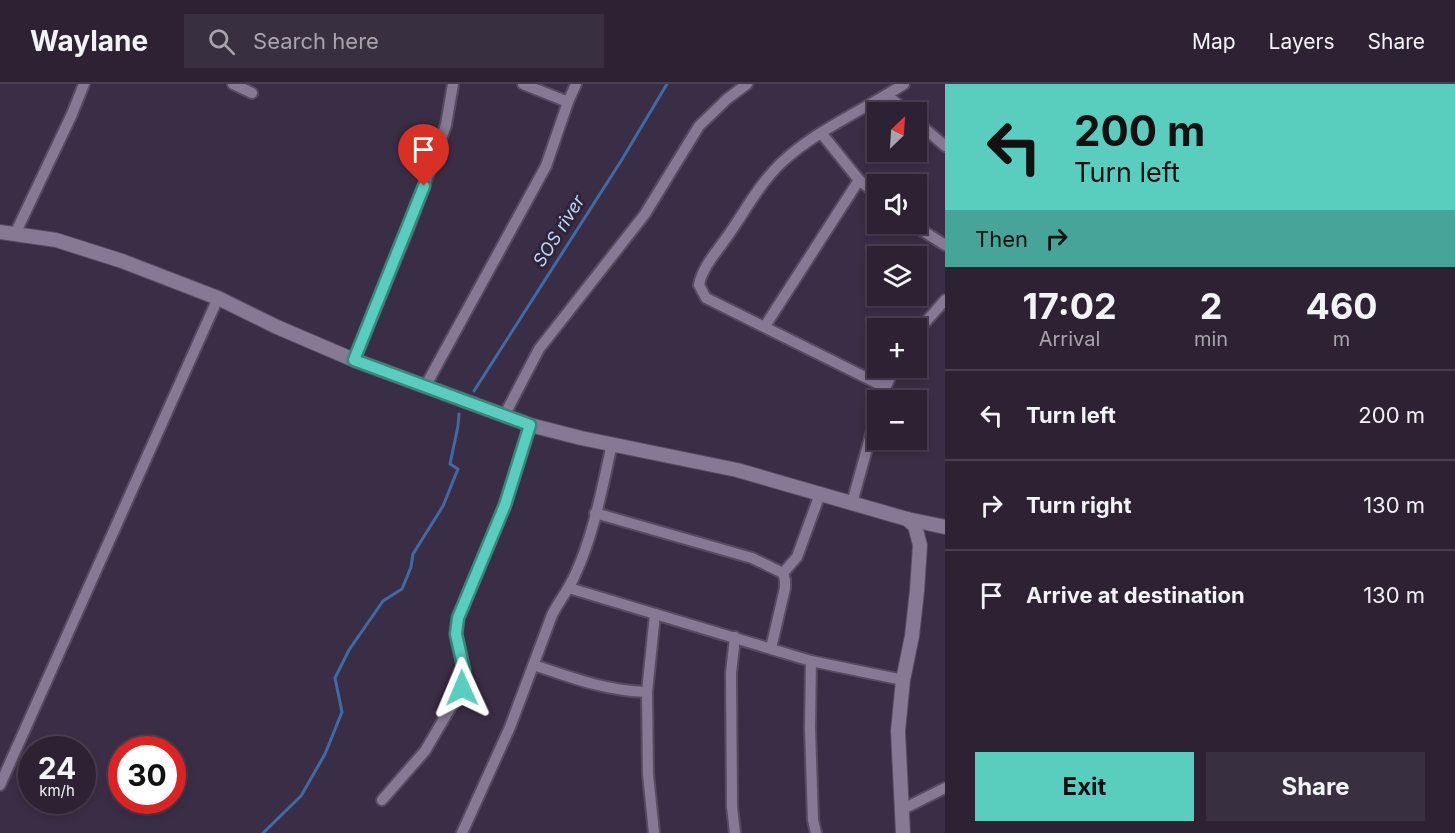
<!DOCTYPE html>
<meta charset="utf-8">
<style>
body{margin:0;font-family:Inter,sans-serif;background:#382f40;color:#f1f3f6;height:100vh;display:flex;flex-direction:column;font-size:22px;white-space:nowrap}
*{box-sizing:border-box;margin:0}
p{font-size:20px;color:#a6a4ac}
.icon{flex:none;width:33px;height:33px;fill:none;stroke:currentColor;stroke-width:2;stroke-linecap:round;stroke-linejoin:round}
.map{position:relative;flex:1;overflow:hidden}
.details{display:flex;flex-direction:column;background:#2c2234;width:510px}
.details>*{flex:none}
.banner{background:#59cebe;color:#111;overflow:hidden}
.needle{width:39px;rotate:25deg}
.controls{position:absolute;left:867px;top:18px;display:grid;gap:12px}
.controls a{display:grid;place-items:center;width:60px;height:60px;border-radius:0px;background:#2c2234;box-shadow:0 3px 9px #0003,0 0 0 2px #483f4f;font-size:30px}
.speed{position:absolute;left:18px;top:652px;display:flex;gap:12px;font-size:30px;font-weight:700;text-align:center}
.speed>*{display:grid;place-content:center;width:78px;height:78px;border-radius:50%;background:#2c2234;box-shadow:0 3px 9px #0003,0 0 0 2px #483f4f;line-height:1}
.speed small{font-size:15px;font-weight:400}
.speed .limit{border:9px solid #d22;background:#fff;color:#111}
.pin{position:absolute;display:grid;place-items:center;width:51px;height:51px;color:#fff;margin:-62px -26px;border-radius:50% 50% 50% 0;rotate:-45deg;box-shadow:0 0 6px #0007}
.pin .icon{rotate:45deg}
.me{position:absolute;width:66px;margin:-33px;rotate:359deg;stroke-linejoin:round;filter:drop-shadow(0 0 4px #0008)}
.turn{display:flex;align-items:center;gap:21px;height:126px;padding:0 30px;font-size:27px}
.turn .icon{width:78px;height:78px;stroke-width:2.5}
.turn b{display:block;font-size:42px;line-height:51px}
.then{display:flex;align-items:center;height:57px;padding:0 30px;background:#0003;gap:12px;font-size:22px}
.eta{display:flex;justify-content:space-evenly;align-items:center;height:102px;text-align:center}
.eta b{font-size:36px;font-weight:700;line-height:42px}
.primary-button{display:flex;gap:12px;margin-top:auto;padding:12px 30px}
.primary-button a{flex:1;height:69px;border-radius:0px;background:#59cebe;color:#111;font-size:24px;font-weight:700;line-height:69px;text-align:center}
.primary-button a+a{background:#382f40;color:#f1f3f6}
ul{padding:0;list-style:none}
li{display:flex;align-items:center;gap:18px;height:90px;padding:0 30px;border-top:2px solid #483f4f}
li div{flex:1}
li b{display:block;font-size:22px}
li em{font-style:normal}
header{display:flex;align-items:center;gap:36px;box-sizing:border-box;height:84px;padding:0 30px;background:#2c2234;border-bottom:2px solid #483f4f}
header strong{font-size:28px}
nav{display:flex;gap:33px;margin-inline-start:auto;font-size:21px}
.search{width:420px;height:54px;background:#382f40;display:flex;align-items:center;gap:15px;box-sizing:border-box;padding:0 21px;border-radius:0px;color:#a6a4ac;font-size:22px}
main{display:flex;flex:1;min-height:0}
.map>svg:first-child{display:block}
</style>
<header>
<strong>Waylane</strong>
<div class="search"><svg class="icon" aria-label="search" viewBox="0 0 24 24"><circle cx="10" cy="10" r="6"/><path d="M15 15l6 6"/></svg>Search here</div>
<nav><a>Map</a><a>Layers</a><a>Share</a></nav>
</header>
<main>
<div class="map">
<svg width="945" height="749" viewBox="0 0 945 749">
<rect width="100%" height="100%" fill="#3a2e46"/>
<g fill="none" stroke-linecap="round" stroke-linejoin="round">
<g stroke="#406aa6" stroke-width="3">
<path d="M 474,307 L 621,77 L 667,0"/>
<path d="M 263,749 L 301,712 L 325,670 L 342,628 L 335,594 L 349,566 L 383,517 L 402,505 L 411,483 L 413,470 L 443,422 L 458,385 L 450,380 L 458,342 L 459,330"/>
</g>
<g stroke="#564c60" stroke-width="14">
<g id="minor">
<path d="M 233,0 L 252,9"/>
<path d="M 523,0 L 568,18"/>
<path d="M 887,11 L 907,28"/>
<path d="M 916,37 L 945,62"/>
<path d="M 822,50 L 859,96 L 878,111"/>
<path d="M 912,140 L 945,161"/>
<path d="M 15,150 L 72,30 L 84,0"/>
<path d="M 765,242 L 859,96"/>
<path d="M 916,249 L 945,216"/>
<path d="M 354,276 L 409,143 L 446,41 L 453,0"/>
<path d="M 426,301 L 546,82 L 568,18 L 576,0"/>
<path d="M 885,303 L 706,214 L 699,201 C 702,183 719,165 729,150 C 745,127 760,99 781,79 C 816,46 864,26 904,0"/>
<path d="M 880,316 L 894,284"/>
<path d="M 504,332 L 539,265 L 645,130 L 699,42 L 727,15 L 747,0"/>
<path d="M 852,419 L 878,325"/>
<path d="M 595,429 L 752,474 L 783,489 L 785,496 L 785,504 L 771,564"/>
<path d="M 783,489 L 797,473 L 820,410"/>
<path d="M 569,504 L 811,577 L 903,596"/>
<path d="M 735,553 L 731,589 L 732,723 L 735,749"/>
<path d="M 811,577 L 810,644 L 813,736 L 816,749"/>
<path d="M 534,581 C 572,594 607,607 647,608"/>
<path d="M 0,701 L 218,214"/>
<path d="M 382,716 L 425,667 L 462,604 L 464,586 L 456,550 L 458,534 L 505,421 L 530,341"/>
<path d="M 901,726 L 945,704"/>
<path d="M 462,749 L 510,643 L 552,531 C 559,517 569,505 575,491 C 594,450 602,404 612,360"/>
<path d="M 654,749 L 648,690 L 647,608 L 655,530"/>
</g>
</g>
<g stroke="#564c60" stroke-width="16">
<g id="tertiary">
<path d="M 0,148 L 56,156 L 122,177 L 218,214 L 277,243 L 354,276 L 530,341 L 581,354 L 737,386 L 907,435 L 915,442 L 920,461 L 917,507 L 912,552 L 903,596 L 898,647 L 903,749"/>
<path d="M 907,435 L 945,443"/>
</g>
</g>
<use href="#minor" stroke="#867994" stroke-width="10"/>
<use href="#tertiary" stroke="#867994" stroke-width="14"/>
</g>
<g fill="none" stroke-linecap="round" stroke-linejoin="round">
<g stroke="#3a867c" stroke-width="15">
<path id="route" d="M 424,102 L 354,276 L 530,341 L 505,421 L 458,534 L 456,550 L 464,586 L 462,604"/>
</g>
<use href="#route" stroke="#59cebe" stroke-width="10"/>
</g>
<g text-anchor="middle" stroke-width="6" stroke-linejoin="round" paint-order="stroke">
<g font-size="18" font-style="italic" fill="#c1d9fb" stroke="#30243b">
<text transform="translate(559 147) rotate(-58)" y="6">SOS river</text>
</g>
</g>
</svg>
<div class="controls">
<a><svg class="needle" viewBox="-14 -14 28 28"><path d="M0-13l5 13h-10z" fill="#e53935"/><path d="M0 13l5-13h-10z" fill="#a6a4ac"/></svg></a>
<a><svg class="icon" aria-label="sound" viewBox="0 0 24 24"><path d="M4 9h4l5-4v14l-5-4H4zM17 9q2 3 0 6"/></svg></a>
<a><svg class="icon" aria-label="layers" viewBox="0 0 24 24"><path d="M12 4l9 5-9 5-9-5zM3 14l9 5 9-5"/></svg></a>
<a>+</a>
<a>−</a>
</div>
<div class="speed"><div>24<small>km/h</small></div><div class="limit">30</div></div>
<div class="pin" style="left:424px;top:102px;background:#d93025"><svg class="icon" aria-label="arrive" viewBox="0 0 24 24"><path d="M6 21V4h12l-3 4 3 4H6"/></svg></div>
<svg class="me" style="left:462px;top:604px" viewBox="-20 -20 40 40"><path d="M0-17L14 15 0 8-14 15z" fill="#59cebe" stroke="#fff" stroke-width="4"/></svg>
</div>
<section class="details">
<div class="banner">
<div class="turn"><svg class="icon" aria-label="left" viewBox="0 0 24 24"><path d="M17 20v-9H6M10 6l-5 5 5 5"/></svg><div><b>200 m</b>Turn left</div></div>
<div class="then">Then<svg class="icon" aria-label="right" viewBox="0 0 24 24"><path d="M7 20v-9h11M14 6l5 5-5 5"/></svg></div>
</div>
<div class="eta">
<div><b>17:02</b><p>Arrival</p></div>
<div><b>2</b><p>min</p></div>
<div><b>460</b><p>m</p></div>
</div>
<ul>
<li><svg class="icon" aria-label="left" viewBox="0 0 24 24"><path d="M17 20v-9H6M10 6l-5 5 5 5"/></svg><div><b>Turn left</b></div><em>200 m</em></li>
<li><svg class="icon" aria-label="right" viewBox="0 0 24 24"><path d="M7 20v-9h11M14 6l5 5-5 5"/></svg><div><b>Turn right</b></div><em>130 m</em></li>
<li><svg class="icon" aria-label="arrive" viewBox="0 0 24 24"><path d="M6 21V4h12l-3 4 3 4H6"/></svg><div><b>Arrive at destination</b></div><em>130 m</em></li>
</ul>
<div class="primary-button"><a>Exit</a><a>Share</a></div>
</section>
</main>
